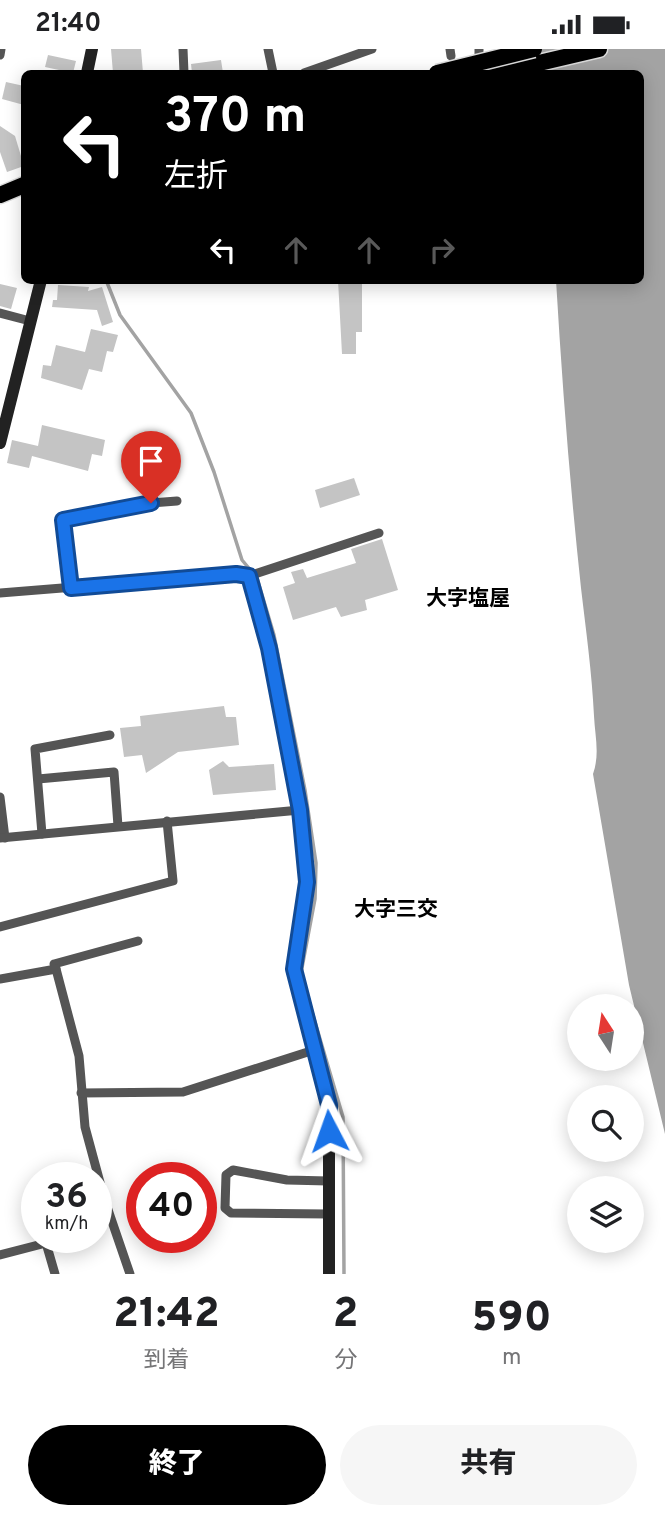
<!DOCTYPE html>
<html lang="ja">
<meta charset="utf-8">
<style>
body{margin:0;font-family:Overpass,"Noto Sans JP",sans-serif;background:#f6f6f6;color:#202124;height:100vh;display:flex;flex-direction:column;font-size:26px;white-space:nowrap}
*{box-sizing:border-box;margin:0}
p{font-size:23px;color:#757577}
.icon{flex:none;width:38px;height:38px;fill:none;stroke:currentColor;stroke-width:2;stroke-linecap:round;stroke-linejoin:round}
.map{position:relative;height:1225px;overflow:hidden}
.side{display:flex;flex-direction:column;background:#fff;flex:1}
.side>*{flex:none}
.guide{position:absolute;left:21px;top:21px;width:623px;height:214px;border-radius:10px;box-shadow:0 4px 18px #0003;background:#000;color:#fff;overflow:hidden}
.needle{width:46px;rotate:348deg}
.fabs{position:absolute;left:567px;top:945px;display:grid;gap:14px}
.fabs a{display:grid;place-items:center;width:77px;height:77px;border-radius:50%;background:#fff;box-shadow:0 4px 18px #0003;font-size:35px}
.speed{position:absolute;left:21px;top:1113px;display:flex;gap:14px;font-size:35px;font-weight:700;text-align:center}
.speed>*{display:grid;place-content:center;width:91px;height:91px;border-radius:50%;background:#fff;box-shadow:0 4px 18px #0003;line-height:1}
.speed small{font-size:18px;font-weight:400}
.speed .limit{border:10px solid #d22;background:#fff;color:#111}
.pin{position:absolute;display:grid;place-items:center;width:60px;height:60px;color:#fff;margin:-72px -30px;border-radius:50% 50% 50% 0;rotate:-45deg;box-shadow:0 0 7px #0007}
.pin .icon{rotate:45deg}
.me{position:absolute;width:77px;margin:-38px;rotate:356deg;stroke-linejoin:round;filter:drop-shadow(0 0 5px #0008)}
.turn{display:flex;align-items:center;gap:24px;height:147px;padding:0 28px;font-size:32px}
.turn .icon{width:91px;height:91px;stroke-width:2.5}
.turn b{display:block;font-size:49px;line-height:60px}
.lanes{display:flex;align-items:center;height:66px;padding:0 28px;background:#0003;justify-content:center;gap:35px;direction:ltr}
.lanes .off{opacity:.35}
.eta{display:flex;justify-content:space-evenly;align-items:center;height:119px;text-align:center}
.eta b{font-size:42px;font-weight:800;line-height:49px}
.cta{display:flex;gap:14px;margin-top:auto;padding:14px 28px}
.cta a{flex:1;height:80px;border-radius:42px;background:#000;color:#fff;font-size:28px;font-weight:800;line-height:80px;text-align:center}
.cta a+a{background:#f6f6f6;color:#202124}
.status{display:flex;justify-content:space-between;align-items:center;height:49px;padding:0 35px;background:#fff;direction:ltr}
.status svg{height:19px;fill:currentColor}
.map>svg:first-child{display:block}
</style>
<div class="status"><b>21:40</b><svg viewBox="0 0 49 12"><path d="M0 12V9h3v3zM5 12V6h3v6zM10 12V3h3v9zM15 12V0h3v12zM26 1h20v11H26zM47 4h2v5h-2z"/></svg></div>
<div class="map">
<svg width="665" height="1225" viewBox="0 0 665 1225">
<rect width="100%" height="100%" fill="#fff"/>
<path fill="#a3a3a3" d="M 540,0 L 665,0 L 665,1085 L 629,936 L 593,725 C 600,705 595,687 594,667 C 592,624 586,582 581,539 C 570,437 562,333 556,231 L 640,231 L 640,24 L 542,24 Z"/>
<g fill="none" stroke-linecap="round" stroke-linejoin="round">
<g stroke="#a3a3a3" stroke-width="3.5">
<path d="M 106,231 L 120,266 L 191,364 L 214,423 L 242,511 L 257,529 L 274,586 L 305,741 L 316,814 L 315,850 L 301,924"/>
<path d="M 305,939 L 343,1068 L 344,1225"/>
</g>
</g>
<g fill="#c4c4c4">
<path d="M 111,0 L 141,0 L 143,24 L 113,24 Z"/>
<path d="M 48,6 L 76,12 L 73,24 L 45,18 Z"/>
<path d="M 221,11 L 223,24 L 192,24 L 191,15 Z"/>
<path d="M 6,33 L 24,37 L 24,56 L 2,50 Z"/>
<path d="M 0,77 L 15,87 L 24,117 L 7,123 L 0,103 Z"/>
<path d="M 338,231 L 362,231 L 362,283 L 356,283 L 356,305 L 342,305 Z"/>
<path d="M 0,235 L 17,239 L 11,260 L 0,257 Z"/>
<path d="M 58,236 L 89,238 L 88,242 L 102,238 L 113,273 L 102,277 L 97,261 L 52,258 L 53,251 L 57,251 Z"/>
<path d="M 91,280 L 118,286 L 113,303 L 107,302 L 102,323 L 89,320 L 82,341 L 41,329 L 43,316 L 51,317 L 56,296 L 85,303 Z"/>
<path d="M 42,376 L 105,391 L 102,407 L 92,405 L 88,422 L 32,407 L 29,419 L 7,414 L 12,391 L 38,397 Z"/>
<path d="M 354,429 L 360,446 L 320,459 L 315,441 Z"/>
<path d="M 382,490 L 398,541 L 365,551 L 367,561 L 341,568 L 336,558 L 293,571 L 283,538 L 295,534 L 291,523 L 303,520 L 307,529 L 356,514 L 351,500 Z"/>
<path d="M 224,657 L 226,668 L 236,668 L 239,696 L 178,703 L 146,724 L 142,706 L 124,708 L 120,679 L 141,677 L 140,667 Z"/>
<path d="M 223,712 L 229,718 L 274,715 L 276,741 L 213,746 L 209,721 Z"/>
</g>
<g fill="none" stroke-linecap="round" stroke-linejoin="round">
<g stroke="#dbdbdb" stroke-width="19">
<g id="highway">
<path d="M 496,24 L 599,0"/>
<path d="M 0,146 L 24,136"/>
</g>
</g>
<g stroke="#555" stroke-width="9">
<path d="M 183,0 L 184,24"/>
<path d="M 268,0 L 273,24"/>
<path d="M 450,0 L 451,7"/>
<path d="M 479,0 L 479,14"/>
<path d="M 0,6 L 1,0"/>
<path d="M 304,24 L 372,0"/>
<path d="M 0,264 L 30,272"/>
<path d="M 71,539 L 63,471 L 151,454 L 177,452"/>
<path d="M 0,544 L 236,525 L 249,527 L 379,484"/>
<path d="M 38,730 L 114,723 L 118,777"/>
<path d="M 0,748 L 5,789"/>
<path d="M 42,785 L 35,700 L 110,686"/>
<path d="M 0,789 L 300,761 L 269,599 L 249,527"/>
<path d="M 0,878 L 173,832 L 167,772"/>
<path d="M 56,920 L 54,915 L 138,892"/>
<path d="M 0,930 L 56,920 L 79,1007 L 85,1078 L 105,1152 L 130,1225"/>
<path d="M 81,1044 L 183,1043 L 314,1001"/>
<path d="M 328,1132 L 287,1131 L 233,1121 L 226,1126 L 225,1159 L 231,1164 L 328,1165"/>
<path d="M 96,1158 L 105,1152"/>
<path d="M 46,1194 L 55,1225"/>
<path d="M 0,1206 L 46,1194 L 54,1188"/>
</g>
<g stroke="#222" stroke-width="12">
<path d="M 87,24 L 92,0"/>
<path d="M 0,394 L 41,231"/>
<path d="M 300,761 L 307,833 L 294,920 L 329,1056 L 329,1225"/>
</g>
<use href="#highway" stroke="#000" stroke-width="16"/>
<g stroke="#dbdbdb" stroke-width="19" stroke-linecap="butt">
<path id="highway-bridge" d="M 437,24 L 534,0"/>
</g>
<use href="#highway-bridge" stroke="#000" stroke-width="16"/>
</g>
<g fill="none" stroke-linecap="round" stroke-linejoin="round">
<g stroke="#114b97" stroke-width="18">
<path id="route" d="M 151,454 L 63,471 L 71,539 L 236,525 L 249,527 L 269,599 L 300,761 L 307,833 L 294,920 L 329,1056 L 329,1082"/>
</g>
<use href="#route" stroke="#1a73e8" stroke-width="12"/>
</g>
<g text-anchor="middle" stroke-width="6" stroke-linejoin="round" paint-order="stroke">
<g font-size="21" font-weight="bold" fill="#000" stroke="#fff">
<text x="468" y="556">大字塩屋</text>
<text x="396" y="867">大字三交</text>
</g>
</g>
</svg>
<div class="fabs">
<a><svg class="needle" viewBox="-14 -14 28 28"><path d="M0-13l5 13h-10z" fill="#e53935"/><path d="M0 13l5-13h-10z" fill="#757577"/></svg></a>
<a><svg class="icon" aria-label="search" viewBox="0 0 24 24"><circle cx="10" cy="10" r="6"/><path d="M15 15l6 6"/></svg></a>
<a><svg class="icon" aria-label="layers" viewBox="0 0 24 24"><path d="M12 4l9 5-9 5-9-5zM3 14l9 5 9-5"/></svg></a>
</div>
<div class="speed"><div>36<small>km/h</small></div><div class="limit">40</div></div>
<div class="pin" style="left:151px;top:454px;background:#d93025"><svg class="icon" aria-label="arrive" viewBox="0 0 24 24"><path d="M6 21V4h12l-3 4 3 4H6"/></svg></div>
<svg class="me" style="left:329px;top:1082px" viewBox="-20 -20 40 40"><path d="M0-17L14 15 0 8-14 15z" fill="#1a73e8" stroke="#fff" stroke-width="4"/></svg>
<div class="guide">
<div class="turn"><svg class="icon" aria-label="left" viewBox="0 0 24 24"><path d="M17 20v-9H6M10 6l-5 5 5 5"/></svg><div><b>370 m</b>左折</div></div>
<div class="lanes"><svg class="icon" aria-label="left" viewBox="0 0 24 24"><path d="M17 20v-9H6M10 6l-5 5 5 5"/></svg><svg class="icon off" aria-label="ahead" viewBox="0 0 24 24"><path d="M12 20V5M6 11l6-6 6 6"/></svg><svg class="icon off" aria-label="ahead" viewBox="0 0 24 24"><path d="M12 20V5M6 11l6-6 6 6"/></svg><svg class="icon off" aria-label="right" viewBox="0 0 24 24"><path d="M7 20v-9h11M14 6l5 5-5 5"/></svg></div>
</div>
</div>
<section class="side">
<div class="eta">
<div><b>21:42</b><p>到着</p></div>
<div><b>2</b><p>分</p></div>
<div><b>590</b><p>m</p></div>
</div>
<div class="cta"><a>終了</a><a>共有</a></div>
</section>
